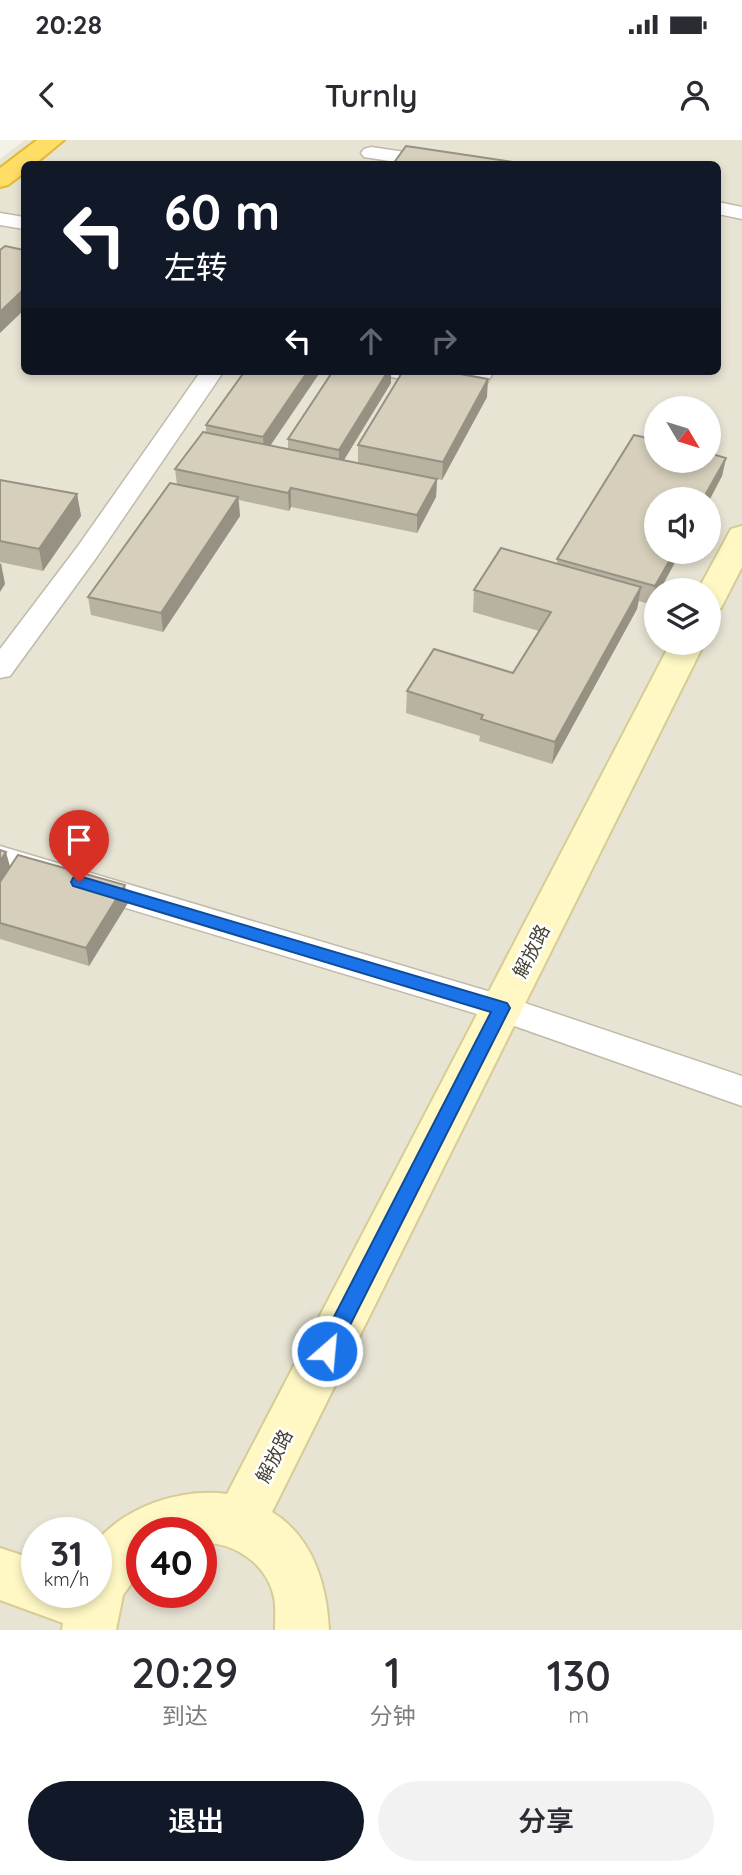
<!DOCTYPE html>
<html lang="zh">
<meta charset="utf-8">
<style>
body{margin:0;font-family:Quicksand,"Noto Sans SC",sans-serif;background:#f2f2f3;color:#2b2b33;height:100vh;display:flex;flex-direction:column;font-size:26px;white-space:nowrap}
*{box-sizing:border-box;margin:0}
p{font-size:23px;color:#7c7c81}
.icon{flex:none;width:38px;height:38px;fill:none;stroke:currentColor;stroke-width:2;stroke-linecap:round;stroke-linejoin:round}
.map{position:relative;height:1490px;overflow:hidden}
.drawer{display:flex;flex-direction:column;background:#fff;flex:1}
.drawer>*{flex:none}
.top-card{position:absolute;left:21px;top:21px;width:700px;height:214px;border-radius:10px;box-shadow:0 4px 10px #0003;background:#111827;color:#fff;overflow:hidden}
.needle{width:46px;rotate:128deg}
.buttons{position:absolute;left:644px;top:256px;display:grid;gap:14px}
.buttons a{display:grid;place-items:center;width:77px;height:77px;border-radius:50%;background:#fff;box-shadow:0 4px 10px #0003;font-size:35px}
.speed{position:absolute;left:21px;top:1377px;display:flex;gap:14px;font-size:35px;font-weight:700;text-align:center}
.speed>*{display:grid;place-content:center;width:91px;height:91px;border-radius:50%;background:#fff;box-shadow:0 4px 10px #0003;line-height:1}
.speed small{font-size:18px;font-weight:400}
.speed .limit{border:10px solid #d22;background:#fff;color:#111}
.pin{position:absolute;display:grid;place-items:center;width:60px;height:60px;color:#fff;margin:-72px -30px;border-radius:50% 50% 50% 0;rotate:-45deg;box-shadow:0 0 7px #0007}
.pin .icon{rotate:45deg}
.me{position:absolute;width:77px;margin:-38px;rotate:27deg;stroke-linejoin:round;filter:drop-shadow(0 0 5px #0008)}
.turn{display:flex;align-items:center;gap:24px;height:147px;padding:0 28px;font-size:32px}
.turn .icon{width:91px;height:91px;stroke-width:2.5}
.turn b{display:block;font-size:49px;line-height:60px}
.lanes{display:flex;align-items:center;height:66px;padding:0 28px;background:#0003;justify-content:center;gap:35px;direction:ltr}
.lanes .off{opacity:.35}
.eta{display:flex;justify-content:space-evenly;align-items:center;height:119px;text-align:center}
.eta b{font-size:42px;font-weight:600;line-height:49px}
.primary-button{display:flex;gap:14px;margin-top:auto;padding:14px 28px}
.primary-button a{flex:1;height:80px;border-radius:42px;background:#111827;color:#fff;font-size:28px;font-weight:600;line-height:80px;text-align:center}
.primary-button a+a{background:#f2f2f3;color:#2b2b33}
.status{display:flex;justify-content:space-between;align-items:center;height:49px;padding:0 35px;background:#fff;direction:ltr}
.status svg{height:19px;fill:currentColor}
header{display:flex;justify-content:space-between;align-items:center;height:91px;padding:0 28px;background:#fff;font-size:32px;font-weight:600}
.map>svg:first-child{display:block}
</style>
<div class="status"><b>20:28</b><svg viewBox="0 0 49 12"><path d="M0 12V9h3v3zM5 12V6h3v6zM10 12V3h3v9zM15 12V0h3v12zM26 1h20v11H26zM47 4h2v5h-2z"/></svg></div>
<header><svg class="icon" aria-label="back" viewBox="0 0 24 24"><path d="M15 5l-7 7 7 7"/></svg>Turnly<svg class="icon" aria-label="person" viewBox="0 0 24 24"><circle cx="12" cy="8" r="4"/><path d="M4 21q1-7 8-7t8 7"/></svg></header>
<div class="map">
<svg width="742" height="1490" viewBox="0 0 742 1490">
<rect width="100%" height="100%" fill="#f4f1e6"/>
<path fill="#e8e4d4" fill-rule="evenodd" d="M 25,0 L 742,0 L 742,1490 L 0,1490 L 0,19 ZM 24,24 L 718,24 L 718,231 L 24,231 ZM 656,268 L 709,268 L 709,320 L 656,320 ZM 656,359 L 709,359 L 709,411 L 656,411 ZM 656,450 L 709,450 L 709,502 L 656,502 ZM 37,1393 L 96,1393 L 96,1452 L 37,1452 ZM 142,1393 L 201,1393 L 201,1452 L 142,1452 Z"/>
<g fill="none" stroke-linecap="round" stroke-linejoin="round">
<g stroke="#c0baa9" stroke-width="3">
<g id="street">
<path d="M 371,7 L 445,18 L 455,24 L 409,24 L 364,17 L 361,13 L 364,9 Z"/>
<path d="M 718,62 L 742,67 L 742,79 L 718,74 Z"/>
<path d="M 0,73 L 24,77 L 24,89 L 0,85 Z"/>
<path d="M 201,231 L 224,231 L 96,418 L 10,536 L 0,538 L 0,509 L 78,406 Z"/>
<path d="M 385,231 L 435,231 L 468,237 L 472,231 L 494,231 L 483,250 L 475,252 L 396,238 L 388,236 Z"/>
<path d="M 0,706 L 501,855 L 742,936 L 742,966 L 497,880 L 0,730 Z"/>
</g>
</g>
<g stroke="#d6cc95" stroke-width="4">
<g id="secondary">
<path d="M 742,386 L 742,427 L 721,468 L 709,471 L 709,450 L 698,450 L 731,389 Z"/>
<path d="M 671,502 L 705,502 L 272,1372 C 313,1397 327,1445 329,1490 L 275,1490 C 275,1479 276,1468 274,1457 C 267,1424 234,1401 201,1403 L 201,1393 L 142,1393 L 142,1429 L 123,1455 L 116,1490 L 62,1490 L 63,1483 L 0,1460 L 0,1408 L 37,1420 L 37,1452 L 96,1452 L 96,1402 C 126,1366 182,1348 227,1354 Z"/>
</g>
</g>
<g stroke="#e3b732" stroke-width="4">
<path id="highway" d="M 37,0 L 64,0 L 35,24 L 24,24 L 24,33 L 8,45 L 0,47 L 0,28 Z"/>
</g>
<use href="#street" fill="#fff" fill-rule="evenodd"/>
<use href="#secondary" fill="#fff8c5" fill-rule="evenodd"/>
<use href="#highway" fill="#ffde66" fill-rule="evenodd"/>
</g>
<g fill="#b8b2a1">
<path d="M 245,231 L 271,305 L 288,309 L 288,299 L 391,243 L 344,320 L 358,323 L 358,305 L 403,231 L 470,231 L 467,235 L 487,257 L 442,340 L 437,339 L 436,357 L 417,393 L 291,367 L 289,371 L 239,360 L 240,376 L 163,492 L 91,475 L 88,457 L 177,345 L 175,329 L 206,292 L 206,285 Z"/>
<path d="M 726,318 L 722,336 L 660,450 L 656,450 L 656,457 L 652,465 L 639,461 L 637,469 L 552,624 L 479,601 L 480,596 L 406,573 L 407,551 L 513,533 L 539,491 L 473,472 L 474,450 L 557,424 L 557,419 Z"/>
<path d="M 0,340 L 77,354 L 81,376 L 43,431 L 0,422 Z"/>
<path d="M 0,710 L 10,727 L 128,763 L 89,826 L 0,799 Z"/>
</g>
<g fill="#969183">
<path d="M 24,149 L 24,170 L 0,193 L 0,172 Z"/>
<path d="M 308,231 L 321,231 L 264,315 L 263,297 Z"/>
<path d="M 388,231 L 391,231 L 391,243 L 339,328 L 339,310 Z"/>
<path d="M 488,239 L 487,257 L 442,340 L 443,322 Z"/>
<path d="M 726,318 L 722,336 L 709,361 L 709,359 L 703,359 Z"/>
<path d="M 437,339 L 436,357 L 417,393 L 417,375 Z"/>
<path d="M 291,348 L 291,367 L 289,371 L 288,353 Z"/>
<path d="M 77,354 L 81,376 L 43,431 L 39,409 Z"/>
<path d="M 238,357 L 240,376 L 163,492 L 161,473 Z"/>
<path d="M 675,411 L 681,411 L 660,450 L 656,450 L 656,457 L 652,465 L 655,446 Z"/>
<path d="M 1,423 L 5,444 L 0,452 L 0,424 Z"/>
<path d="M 641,447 L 637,469 L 552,624 L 555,602 Z"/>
<path d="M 6,712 L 11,730 L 0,746 L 0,721 Z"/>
<path d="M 125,745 L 128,763 L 89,826 L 86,808 Z"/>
</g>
<g fill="#d6cfbb" stroke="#969183" stroke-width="2">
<path d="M 406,6 L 526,24 L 393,24 Z"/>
<path d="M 5,106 L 24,110 L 24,149 L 0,172 L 0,110 Z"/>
<path d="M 245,231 L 308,231 L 263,297 L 206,285 Z"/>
<path d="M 333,231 L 388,231 L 339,310 L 288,299 Z"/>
<path d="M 403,231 L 444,231 L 488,239 L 443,322 L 358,305 Z"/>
<path d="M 203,292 L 437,339 L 417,375 L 291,348 L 288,353 L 175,329 Z"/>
<path d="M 634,295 L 656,300 L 656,320 L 709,320 L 709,313 L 726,318 L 703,359 L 656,359 L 656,411 L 675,411 L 655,446 L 557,419 Z"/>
<path d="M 0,340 L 77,354 L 39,409 L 0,401 Z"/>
<path d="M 170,343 L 238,357 L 161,473 L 88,457 Z"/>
<path d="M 501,408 L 641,447 L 555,602 L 481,579 L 483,575 L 407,551 L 434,509 L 513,533 L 551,472 L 474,450 Z"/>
<path d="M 0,710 L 6,712 L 0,721 Z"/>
<path d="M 18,715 L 125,745 L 86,808 L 0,783 L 0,742 Z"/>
</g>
<path fill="#1a73e8" stroke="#114b97" stroke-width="2" d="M 79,736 L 507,863 L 510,868 L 334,1217 L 327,1220 L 320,1217 L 317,1211 L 320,1204 L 491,872 L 73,746 L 71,742 L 73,738 Z"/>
<g text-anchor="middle" stroke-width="5" stroke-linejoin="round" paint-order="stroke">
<g font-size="19" fill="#474235" stroke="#fff">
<text transform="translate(531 811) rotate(-63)" y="7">解放路</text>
<text transform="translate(274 1316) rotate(-63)" y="7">解放路</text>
</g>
</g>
</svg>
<div class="buttons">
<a><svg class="needle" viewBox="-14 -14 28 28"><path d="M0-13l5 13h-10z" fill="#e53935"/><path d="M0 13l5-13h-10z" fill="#7c7c81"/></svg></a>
<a><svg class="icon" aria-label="sound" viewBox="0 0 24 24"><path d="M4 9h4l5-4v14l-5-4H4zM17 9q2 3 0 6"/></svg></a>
<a><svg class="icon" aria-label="layers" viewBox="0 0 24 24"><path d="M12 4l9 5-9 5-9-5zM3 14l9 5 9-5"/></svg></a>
</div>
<div class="speed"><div>31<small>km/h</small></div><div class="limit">40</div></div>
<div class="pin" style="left:79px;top:742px;background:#d93025"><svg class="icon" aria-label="arrive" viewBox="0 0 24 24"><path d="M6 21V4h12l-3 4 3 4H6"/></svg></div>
<svg class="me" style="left:327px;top:1211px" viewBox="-20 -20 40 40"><circle r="17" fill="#1a73e8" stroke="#fff" stroke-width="3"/><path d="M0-11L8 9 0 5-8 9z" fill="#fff"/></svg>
<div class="top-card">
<div class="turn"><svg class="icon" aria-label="left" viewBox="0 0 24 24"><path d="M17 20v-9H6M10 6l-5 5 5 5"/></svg><div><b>60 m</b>左转</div></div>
<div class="lanes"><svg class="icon" aria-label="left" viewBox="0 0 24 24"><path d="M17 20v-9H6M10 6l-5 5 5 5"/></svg><svg class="icon off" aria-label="ahead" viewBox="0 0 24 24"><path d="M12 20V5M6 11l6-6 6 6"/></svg><svg class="icon off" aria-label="right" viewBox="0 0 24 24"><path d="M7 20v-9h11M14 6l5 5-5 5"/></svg></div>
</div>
</div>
<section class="drawer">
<div class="eta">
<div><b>20:29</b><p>到达</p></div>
<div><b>1</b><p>分钟</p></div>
<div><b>130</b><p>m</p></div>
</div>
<div class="primary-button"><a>退出</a><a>分享</a></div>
</section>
